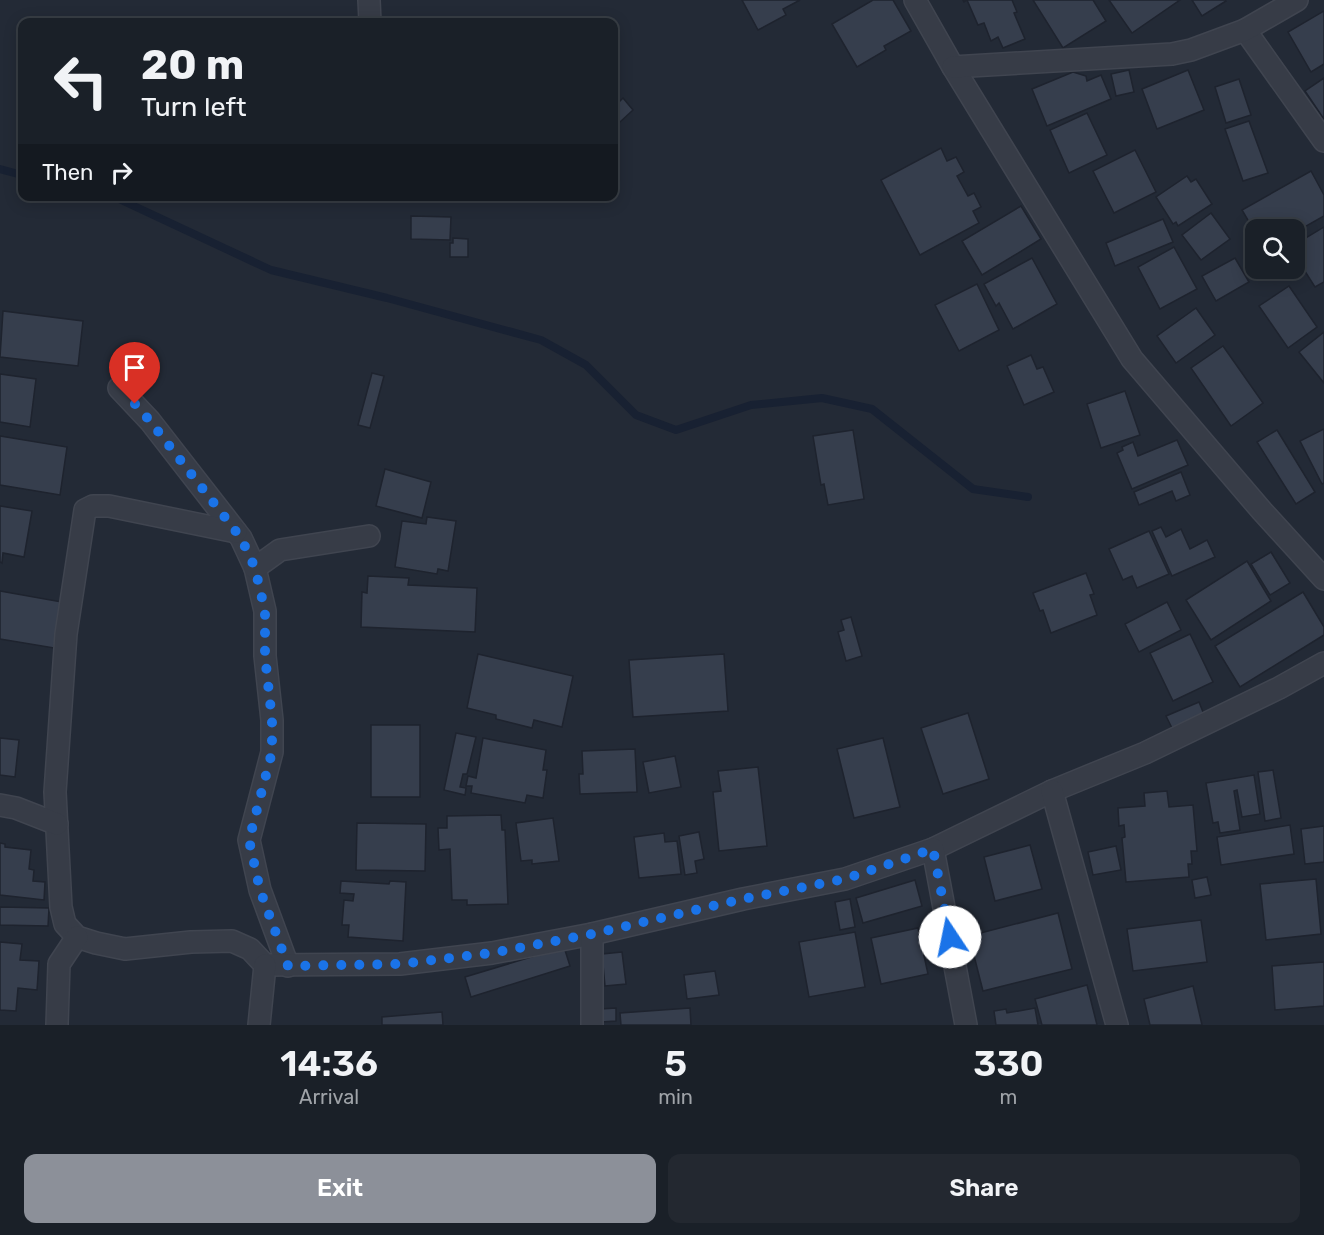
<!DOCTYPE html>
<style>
body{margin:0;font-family:Rubik,sans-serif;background:#232830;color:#f1f3f6;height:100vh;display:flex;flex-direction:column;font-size:22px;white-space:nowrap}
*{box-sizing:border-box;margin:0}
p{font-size:20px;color:#9fa3a8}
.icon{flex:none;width:33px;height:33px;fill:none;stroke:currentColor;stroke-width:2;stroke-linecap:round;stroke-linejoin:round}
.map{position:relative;height:1025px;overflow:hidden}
.details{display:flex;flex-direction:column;background:#1a2028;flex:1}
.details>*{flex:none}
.guide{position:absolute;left:18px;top:18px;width:600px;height:183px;border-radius:12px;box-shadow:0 3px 15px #0003,0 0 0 2px #383e45;background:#1a2028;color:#f1f3f6;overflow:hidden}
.fabs{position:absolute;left:1245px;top:219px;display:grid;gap:12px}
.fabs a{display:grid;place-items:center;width:60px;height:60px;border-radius:12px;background:#1a2028;box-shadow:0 3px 15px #0003,0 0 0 2px #383e45;font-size:30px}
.pin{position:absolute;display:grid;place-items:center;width:51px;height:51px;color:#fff;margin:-62px -26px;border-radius:50% 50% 50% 0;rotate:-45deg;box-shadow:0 0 6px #0007}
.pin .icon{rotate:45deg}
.me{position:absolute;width:66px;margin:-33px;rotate:349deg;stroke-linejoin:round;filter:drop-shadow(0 0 4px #0008)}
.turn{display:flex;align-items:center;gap:21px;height:126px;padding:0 24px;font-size:27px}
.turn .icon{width:78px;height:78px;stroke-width:2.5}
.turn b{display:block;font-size:42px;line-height:51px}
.then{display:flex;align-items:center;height:57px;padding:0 24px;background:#0003;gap:12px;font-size:22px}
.eta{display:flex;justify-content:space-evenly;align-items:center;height:102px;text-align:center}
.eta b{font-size:36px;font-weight:600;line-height:42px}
.cta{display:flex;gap:12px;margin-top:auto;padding:12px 24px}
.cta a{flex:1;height:69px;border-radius:12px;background:#8c9099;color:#fff;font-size:24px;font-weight:600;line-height:69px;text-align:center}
.cta a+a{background:#232830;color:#f1f3f6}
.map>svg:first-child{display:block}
</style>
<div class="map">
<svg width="1324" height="1025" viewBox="0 0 1324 1025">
<rect width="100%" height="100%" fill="#232a36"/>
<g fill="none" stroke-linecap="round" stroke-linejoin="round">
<g stroke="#182132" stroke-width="8">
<path d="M 0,169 L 22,175"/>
<path d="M 109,196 L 119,199 L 271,270 L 387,298 L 541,340 L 586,365 L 636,415 L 676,430 L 751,405 L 822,398 L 872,409 L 973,489 L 1028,497"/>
</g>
</g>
<g fill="#363e4d" stroke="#1e232e" stroke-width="1.5">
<path d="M 742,0 L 800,0 L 783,9 L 786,15 L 758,30 Z"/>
<path d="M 873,0 L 893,0 L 911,31 L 884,46 L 886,50 L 857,67 L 832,24 Z"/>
<path d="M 963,0 L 1012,0 L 1017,12 L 1014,13 L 1025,39 L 1003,48 L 998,37 L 991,41 L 984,23 L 978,25 L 967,0 L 964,2 Z"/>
<path d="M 1033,0 L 1093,0 L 1106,21 L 1063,48 Z"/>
<path d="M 1109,0 L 1180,0 L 1132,33 Z"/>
<path d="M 1192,0 L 1225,0 L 1226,1 L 1202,16 Z"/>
<path d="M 1324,11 L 1324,64 L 1311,72 L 1288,32 Z"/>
<path d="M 1129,70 L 1134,92 L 1116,96 L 1111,74 Z"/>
<path d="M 1188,70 L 1204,110 L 1157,129 L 1142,89 Z"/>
<path d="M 1073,72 L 1086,76 L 1087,81 L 1101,75 L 1111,99 L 1047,126 L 1032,89 Z"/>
<path d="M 1324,78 L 1324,119 L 1305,91 Z"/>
<path d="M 1239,79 L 1251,115 L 1226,123 L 1215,87 Z"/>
<path d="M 623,98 L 633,110 L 620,122 L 614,114 L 614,107 Z"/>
<path d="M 1087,113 L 1107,155 L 1069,173 L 1050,130 Z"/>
<path d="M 1249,121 L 1268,173 L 1243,181 L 1225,129 Z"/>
<path d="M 941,148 L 947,161 L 956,157 L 964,172 L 957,176 L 968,196 L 974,193 L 981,207 L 973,211 L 979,223 L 920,255 L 881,180 Z"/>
<path d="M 1135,150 L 1156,192 L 1114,213 L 1093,171 Z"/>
<path d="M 1311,171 L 1324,195 L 1324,216 L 1294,233 L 1294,230 L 1256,230 L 1256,234 L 1242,210 Z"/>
<path d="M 1187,176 L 1191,182 L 1196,179 L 1212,204 L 1178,226 L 1176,222 L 1173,224 L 1156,197 Z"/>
<path d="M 1021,206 L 1041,239 L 982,275 L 962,241 Z"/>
<path d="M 1211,213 L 1230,239 L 1201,260 L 1182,235 Z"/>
<path d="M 411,216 L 451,217 L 450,240 L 411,239 Z"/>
<path d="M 1163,219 L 1173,242 L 1115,266 L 1106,243 Z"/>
<path d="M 1324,227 L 1324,282 L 1315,287 L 1294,254 L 1294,245 Z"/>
<path d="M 453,238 L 468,239 L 468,257 L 450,257 L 450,243 L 453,243 Z"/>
<path d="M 1174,247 L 1197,289 L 1160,309 L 1138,267 Z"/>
<path d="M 1032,258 L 1057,304 L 1013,329 L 999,303 L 996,306 L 984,284 Z"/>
<path d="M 1235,258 L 1249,282 L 1216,301 L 1202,276 Z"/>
<path d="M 977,284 L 999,330 L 959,351 L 935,305 Z"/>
<path d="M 1289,286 L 1317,327 L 1288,348 L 1259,306 Z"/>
<path d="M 1196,308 L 1215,335 L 1176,363 L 1157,336 Z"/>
<path d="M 3,311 L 83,321 L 78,366 L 0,357 Z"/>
<path d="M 1324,332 L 1324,383 L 1299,352 Z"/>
<path d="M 1223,346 L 1263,403 L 1231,426 L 1191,368 Z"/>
<path d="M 1031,355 L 1037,369 L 1043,367 L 1054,392 L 1024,405 L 1007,366 Z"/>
<path d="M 372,373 L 384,376 L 370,428 L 358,425 Z"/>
<path d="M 0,374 L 36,379 L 30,427 L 0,422 Z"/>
<path d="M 1125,391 L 1140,435 L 1101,448 L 1087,404 Z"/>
<path d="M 1324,429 L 1324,483 L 1322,484 L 1300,441 Z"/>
<path d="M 853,430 L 864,499 L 828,505 L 824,484 L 821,485 L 813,436 Z"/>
<path d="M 1277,430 L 1315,492 L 1296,504 L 1257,442 Z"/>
<path d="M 0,436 L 67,447 L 60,495 L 0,485 Z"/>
<path d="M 1177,440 L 1188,465 L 1132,489 L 1117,453 L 1123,450 L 1122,447 L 1133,442 L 1138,456 Z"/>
<path d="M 385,469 L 431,482 L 422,518 L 376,506 Z"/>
<path d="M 1181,472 L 1190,495 L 1176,501 L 1172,491 L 1139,505 L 1134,492 Z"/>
<path d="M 0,506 L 32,511 L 24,557 L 3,553 L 2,563 L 0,562 Z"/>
<path d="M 427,517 L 456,521 L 448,571 L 438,569 L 437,574 L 395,567 L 402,521 L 426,524 Z"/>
<path d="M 1161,527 L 1166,537 L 1181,529 L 1190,549 L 1207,540 L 1215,557 L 1172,576 L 1152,531 Z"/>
<path d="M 1149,531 L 1169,574 L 1137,588 L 1132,576 L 1123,580 L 1109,549 Z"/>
<path d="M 1271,552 L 1290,583 L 1270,595 L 1251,564 Z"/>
<path d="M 1247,561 L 1271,601 L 1211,640 L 1186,600 Z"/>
<path d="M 1086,573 L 1094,594 L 1090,595 L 1097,615 L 1051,633 L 1043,610 L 1040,611 L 1033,593 Z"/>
<path d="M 368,576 L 409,578 L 408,585 L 477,588 L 475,632 L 361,627 L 362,592 L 367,593 Z"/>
<path d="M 0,591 L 62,602 L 54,648 L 0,639 Z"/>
<path d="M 1303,592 L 1324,627 L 1324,635 L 1240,687 L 1215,646 Z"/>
<path d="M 1167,602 L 1181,630 L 1139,652 L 1125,624 Z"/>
<path d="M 851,617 L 862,656 L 846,661 L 838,632 L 844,630 L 841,620 Z"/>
<path d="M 1190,634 L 1213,682 L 1173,701 L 1150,653 Z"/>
<path d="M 478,654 L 573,676 L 562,727 L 534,720 L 532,728 L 496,719 L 496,715 L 467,708 Z"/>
<path d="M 724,654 L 728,711 L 633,717 L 629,660 Z"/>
<path d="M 1199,702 L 1205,717 L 1173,730 L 1166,716 Z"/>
<path d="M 968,713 L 989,779 L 943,794 L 921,728 Z"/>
<rect x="371" y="725" width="49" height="72"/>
<path d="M 456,733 L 476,737 L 467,774 L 463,774 L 460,787 L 466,788 L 465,795 L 444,790 Z"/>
<path d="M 0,738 L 19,740 L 15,777 L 0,775 Z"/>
<path d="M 483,738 L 546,750 L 543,770 L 547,770 L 543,798 L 527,795 L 525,803 L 471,793 L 472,786 L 466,786 L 468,776 L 476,778 Z"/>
<path d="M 883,738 L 900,807 L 854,818 L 837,749 Z"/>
<path d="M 635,749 L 637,792 L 580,794 L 579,774 L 583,774 L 582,751 Z"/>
<path d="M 675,756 L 681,787 L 649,793 L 643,762 Z"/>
<path d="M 758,767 L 767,846 L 719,851 L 713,792 L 721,791 L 718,771 Z"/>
<path d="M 1273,770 L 1281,818 L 1265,821 L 1258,772 Z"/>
<path d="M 1254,775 L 1260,814 L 1242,817 L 1237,790 L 1234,791 L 1240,830 L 1220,833 L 1218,822 L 1213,823 L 1206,783 Z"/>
<path d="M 1167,791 L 1169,807 L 1193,805 L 1197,851 L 1191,851 L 1192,864 L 1188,864 L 1189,877 L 1126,882 L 1122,838 L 1125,837 L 1124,825 L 1119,826 L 1118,808 L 1145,806 L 1144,793 Z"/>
<path d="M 501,815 L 502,830 L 505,830 L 508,904 L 467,905 L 467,900 L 452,900 L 450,849 L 439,850 L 438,828 L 447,828 L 447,816 Z"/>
<path d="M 553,818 L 559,861 L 532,864 L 532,860 L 521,861 L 516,823 Z"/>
<path d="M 357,823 L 426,824 L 425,871 L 356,870 Z"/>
<path d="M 1290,825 L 1294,854 L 1221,865 L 1217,837 Z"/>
<path d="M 1324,826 L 1324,862 L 1305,864 L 1301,829 Z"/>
<path d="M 699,832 L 704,859 L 695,861 L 697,873 L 685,875 L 679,836 Z"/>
<path d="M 664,833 L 665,842 L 677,841 L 681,874 L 639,878 L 634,837 Z"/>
<path d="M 0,843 L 5,844 L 5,847 L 31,850 L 29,869 L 34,870 L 33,881 L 45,882 L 44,900 L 0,895 Z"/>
<path d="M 1030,845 L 1042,889 L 995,901 L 984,857 Z"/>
<path d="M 1116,846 L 1121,870 L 1093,875 L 1088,852 Z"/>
<path d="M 1207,877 L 1211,895 L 1195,898 L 1192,880 Z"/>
<path d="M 1316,879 L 1321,934 L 1266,940 L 1260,884 Z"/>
<path d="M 915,880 L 922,906 L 863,923 L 856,898 Z"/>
<path d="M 341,881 L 389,884 L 390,881 L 406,882 L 403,941 L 348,937 L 349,925 L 342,925 L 344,900 L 353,901 L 354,894 L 340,893 Z"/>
<path d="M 850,899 L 855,927 L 840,930 L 835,902 Z"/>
<path d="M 0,907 L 49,908 L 48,926 L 0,925 Z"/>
<path d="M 1058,913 L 1072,969 L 983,991 L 969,936 Z"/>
<path d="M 1201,920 L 1207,962 L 1133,971 L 1127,929 Z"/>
<path d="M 918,928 L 928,974 L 881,984 L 871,938 Z"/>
<path d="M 855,932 L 865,987 L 809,997 L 799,942 Z"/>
<path d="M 0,942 L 22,944 L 20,960 L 39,961 L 37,990 L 18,988 L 16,1011 L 0,1010 Z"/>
<path d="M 564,947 L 570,966 L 471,997 L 465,977 Z"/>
<path d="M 622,952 L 626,984 L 605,986 L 602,954 Z"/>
<path d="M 1324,962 L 1324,1006 L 1275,1010 L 1272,966 Z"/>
<path d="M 715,971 L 719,995 L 687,999 L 684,975 Z"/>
<path d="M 1087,985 L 1097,1025 L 1042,1025 L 1035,999 Z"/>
<path d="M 1193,986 L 1202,1025 L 1150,1025 L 1144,999 Z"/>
<path d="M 616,1008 L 616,1021 L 601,1022 L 600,1009 Z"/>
<path d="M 690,1008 L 691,1025 L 621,1025 L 620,1013 Z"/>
<path d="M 1035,1008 L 1038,1025 L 996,1025 L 994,1011 L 1006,1009 L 1007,1013 Z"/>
<path d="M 442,1012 L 443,1025 L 382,1025 L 382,1017 Z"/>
</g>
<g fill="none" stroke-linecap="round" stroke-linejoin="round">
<g stroke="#404550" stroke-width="24">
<g id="street">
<path d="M 369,0 L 370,22"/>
<path d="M 915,0 L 953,67 L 1132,359 L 1262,511 L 1324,579"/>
<path d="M 1245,30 L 1324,141"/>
<path d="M 953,67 L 1172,54 L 1191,50 L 1245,30 L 1297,0"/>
<path d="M 119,388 L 150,421 L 241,538 L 255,568 L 265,611 L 265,656 L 272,720 L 272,752 L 249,840 L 260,890 L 288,966"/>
<path d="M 236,532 L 109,506 L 93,506 L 85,510 L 66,634 L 55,792 L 61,907 L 65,924 L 77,937 L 96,943 L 125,949 L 191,942 L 232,941 L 250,949 L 265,965 L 400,964 L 492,953 L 592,934 L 743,899 L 845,879 L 933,849 L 1052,791 L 1145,753 L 1279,688 L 1324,663"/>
<path d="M 255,568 L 280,550 L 369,536"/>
<path d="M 1052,791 L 1117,1025"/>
<path d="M 0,805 L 16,808 L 57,824"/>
<path d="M 933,849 L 966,1025"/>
<path d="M 57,1025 L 59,964 L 77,937"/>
<path d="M 259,1025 L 265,965"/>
<path d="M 592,1025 L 592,934"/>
</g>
</g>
<use href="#street" stroke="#373c47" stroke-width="21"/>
</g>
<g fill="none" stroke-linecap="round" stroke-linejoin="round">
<path stroke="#1a73e8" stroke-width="10" stroke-dasharray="0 18" d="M 135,404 L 150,421 L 241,538 L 255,568 L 265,611 L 265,656 L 272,720 L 272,752 L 249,840 L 260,890 L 288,966 L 400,964 L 492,953 L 592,934 L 743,899 L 845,879 L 933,849 L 950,937"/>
</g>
</svg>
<div class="fabs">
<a><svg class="icon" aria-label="search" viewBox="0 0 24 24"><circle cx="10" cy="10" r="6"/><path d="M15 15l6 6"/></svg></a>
</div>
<div class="pin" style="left:135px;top:404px;background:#d93025"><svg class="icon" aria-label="arrive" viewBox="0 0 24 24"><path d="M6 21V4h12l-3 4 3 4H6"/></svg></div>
<svg class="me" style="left:950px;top:937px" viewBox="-20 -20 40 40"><circle r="19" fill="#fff"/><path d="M0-13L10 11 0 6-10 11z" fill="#1a73e8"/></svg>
<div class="guide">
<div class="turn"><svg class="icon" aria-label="left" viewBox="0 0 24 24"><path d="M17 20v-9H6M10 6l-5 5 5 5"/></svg><div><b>20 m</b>Turn left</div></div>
<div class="then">Then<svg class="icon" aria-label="right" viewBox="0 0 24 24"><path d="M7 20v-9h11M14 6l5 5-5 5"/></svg></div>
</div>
</div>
<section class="details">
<div class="eta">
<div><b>14:36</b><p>Arrival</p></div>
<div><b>5</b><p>min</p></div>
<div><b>330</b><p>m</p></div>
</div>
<div class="cta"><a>Exit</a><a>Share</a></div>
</section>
